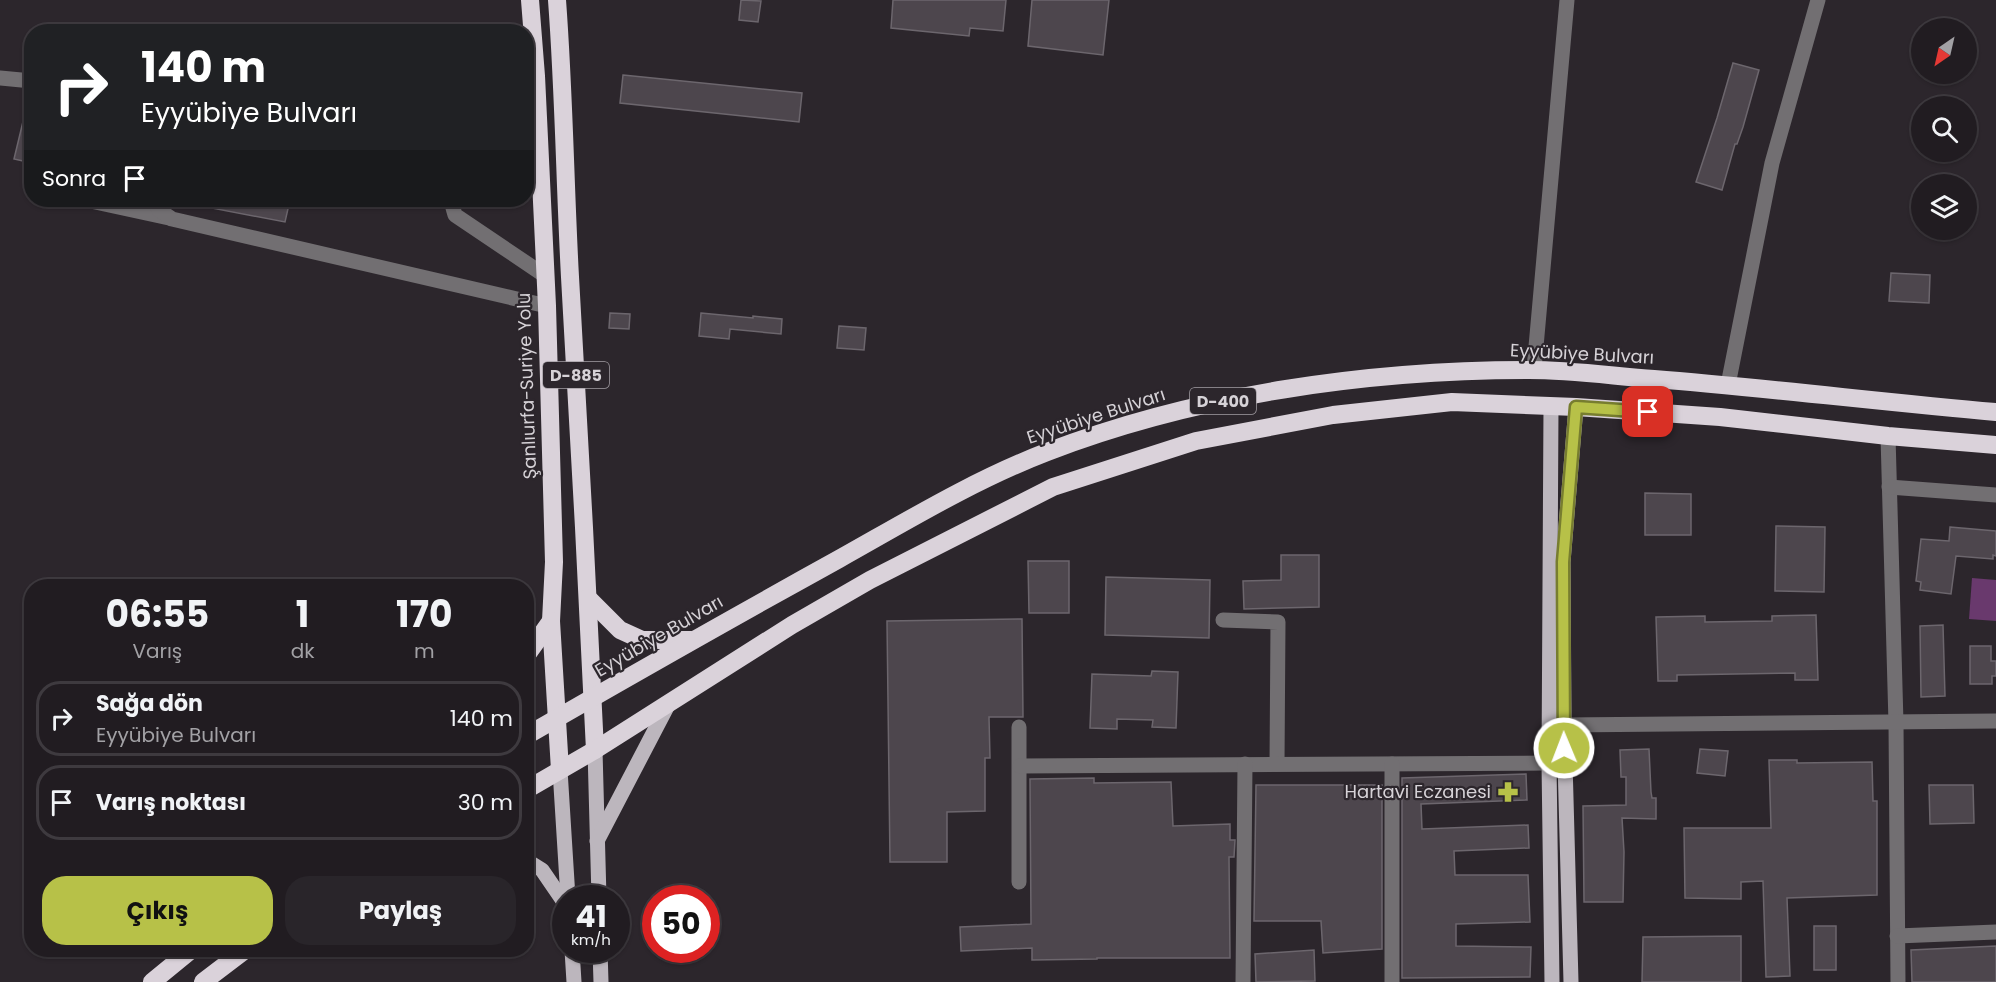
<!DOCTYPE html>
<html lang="tr">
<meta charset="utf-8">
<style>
body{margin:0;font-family:Poppins,sans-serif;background:#29252a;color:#f1f3f6;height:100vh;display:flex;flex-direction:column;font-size:22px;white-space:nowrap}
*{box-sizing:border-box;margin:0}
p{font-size:20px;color:#a2a1a5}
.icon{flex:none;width:33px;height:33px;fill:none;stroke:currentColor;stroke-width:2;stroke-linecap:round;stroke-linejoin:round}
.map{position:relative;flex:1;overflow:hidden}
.panel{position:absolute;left:24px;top:579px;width:510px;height:378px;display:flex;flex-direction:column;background:#211c21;border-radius:24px;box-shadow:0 2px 4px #0004,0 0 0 2px #3e3a3f}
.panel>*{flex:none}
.top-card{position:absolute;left:24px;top:24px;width:510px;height:183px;border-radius:24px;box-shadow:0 2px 4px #0004,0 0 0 2px #3e3a3f;background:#202124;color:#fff;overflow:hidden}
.needle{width:39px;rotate:214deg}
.tools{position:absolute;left:1911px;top:18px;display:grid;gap:12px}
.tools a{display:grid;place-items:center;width:66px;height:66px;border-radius:50%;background:#211c21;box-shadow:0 2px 4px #0004,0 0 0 2px #3e3a3f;font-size:30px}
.speed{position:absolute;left:552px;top:885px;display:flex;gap:12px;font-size:30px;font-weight:700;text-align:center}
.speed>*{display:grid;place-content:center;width:78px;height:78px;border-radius:50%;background:#211c21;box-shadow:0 2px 4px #0004,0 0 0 2px #3e3a3f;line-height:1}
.speed small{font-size:15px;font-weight:400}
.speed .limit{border:9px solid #d22;background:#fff;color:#111}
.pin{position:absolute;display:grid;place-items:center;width:51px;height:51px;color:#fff;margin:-26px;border-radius:12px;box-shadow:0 3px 9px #0006}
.me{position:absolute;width:66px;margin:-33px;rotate:359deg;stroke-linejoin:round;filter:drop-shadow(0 0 4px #0008)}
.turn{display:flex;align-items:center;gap:21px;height:126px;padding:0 18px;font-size:27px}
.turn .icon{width:78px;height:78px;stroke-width:2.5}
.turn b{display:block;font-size:42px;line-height:51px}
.then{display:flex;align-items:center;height:57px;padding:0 18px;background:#0003;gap:12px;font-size:22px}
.eta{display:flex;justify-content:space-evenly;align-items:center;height:102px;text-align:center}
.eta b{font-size:36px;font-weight:700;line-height:42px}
.action{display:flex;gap:12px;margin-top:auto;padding:12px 18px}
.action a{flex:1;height:69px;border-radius:24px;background:#b7c148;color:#111;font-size:24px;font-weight:700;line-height:69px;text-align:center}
.action a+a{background:#29252a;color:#f1f3f6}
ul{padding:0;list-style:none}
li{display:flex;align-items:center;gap:18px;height:75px;margin:0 12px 9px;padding:0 6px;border:3px solid #3e3a3f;border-radius:24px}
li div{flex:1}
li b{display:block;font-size:22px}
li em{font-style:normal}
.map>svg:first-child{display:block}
</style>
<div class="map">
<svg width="1996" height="982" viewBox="0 0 1996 982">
<rect width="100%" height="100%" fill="#2c262c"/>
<path fill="#69396d" d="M 1972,578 L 1996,580 L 1996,621 L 1969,619 Z"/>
<g fill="#4d464d" stroke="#6c666d" stroke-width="1.5">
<path d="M 741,0 L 761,1 L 758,22 L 739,20 Z"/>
<path d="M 893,0 L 1006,0 L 1003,31 L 970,28 L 969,36 L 891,28 Z"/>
<path d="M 1032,0 L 1109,0 L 1103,55 L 1028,46 Z"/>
<path d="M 1733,63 L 1759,70 L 1743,127 L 1737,144 L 1735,144 L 1722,190 L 1696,182 L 1717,118 Z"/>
<path d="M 623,75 L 802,93 L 799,122 L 620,103 Z"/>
<path d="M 27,105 L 32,106 L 32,163 L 14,159 Z"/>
<path d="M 201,200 L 290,200 L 285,222 L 201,206 Z"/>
<path d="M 1891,273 L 1930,275 L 1929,303 L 1889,301 Z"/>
<path d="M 610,313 L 630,314 L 629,329 L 609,328 Z"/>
<path d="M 701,313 L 753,318 L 753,316 L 782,319 L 781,334 L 730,329 L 729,339 L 699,336 Z"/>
<path d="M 839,326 L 866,328 L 864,350 L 837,348 Z"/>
<path d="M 1645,493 L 1691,494 L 1691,535 L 1645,535 Z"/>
<path d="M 1776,526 L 1825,527 L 1824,592 L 1775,591 Z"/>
<path d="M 1950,527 L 1996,531 L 1996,556 L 1993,555 L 1993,559 L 1956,556 L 1951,594 L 1920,590 L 1921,582 L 1916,581 L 1921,539 L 1949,541 Z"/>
<path d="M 1281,555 L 1319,555 L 1319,607 L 1244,609 L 1243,581 L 1281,580 Z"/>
<path d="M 1028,561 L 1069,561 L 1069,613 L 1029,613 Z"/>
<path d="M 1106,577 L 1210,580 L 1209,638 L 1105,635 Z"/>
<path d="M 1816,615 L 1818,680 L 1795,680 L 1795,673 L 1677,675 L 1677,681 L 1658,681 L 1656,617 L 1705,616 L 1705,622 L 1772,621 L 1772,616 Z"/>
<path d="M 1022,619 L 1023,717 L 989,717 L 990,758 L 985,758 L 985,811 L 947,812 L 947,862 L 890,862 L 887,621 Z"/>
<path d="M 1943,625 L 1945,696 L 1921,697 L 1920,626 Z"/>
<path d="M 1970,646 L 1991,646 L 1991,661 L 1996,661 L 1996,676 L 1992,676 L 1992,684 L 1970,684 Z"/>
<path d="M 1152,671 L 1178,672 L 1176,728 L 1152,727 L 1153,720 L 1117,719 L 1117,729 L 1090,728 L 1092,674 L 1151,676 Z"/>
<path d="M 1649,749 L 1651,792 L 1652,798 L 1656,798 L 1656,819 L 1622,818 L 1624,852 L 1623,902 L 1584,902 L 1583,806 L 1626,805 L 1626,777 L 1621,777 L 1620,750 Z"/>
<path d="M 1700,749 L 1728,751 L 1725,776 L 1697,773 Z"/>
<path d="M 1769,760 L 1797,760 L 1797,763 L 1872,762 L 1873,801 L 1877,801 L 1877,895 L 1787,898 L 1790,976 L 1766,977 L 1763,881 L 1741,882 L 1741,899 L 1685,898 L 1684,828 L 1771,828 Z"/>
<path d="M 1526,774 L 1527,800 L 1421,804 L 1422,829 L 1528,825 L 1529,848 L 1454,851 L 1455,875 L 1528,875 L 1530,922 L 1456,924 L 1456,946 L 1531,947 L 1530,977 L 1402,978 L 1402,778 Z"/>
<path d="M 1094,778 L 1094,783 L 1171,782 L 1173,826 L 1230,824 L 1230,840 L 1235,840 L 1234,857 L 1229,857 L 1230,958 L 1097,958 L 1097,959 L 1032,960 L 1032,948 L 961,951 L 960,927 L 1031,924 L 1030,779 Z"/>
<path d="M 1256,785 L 1382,785 L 1382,949 L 1323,953 L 1321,921 L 1254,921 Z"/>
<path d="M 1929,785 L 1973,785 L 1974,823 L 1930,824 Z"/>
<rect x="1814" y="926" width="22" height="44"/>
<path d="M 1741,936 L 1741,982 L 1642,982 L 1643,937 Z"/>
<path d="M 1996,946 L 1996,982 L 1912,982 L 1911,950 Z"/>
<path d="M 1314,950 L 1315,981 L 1256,982 L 1255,954 Z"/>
</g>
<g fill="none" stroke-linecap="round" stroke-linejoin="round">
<g stroke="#726f72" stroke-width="15">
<path d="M 0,78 L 32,81"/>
<path d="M 86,200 L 169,218"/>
<path d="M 155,200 L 159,210 L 172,219 L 547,306"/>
<path d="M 453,200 L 453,208 L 455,215 L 544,275"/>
<path d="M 1534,369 L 1567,0"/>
<path d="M 1728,385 L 1772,163 L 1818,0"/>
<path d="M 1888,436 L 1896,723 L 1898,982"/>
<path d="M 1889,487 L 1996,495"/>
<path d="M 1223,620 L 1278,622 L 1277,764"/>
<path d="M 1564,725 L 1996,721"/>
<path d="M 1019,727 L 1019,882"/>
<path d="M 1020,766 L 1549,763"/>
<path d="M 1897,936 L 1996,932"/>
<path d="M 1243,982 L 1245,764"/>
<path d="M 1392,982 L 1392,764"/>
</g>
<g stroke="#bcb6bd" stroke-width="15">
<path d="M 1551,407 L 1549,763 L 1552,982"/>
<path d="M 595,750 L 599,898"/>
<path d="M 560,770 L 568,898"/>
<path d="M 597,841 L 669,703"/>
<path d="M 526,860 L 542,870 L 566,905"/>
<path d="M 572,950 L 574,982"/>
<path d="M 600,950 L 601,982"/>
<path d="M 1571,982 L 1564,725 L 1563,562 L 1576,407"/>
</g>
<g stroke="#dad2da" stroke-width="18">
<path d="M 530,0 L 536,76 L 547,306 L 554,562 L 551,621 L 560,770"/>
<path d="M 557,0 C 564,92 565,185 570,277 C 579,435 588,592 595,750"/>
<path d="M 588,598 L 620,630 L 642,640 L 691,640"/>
<path d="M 526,656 L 551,621"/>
<path d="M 526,736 C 630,676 734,617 839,559 C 907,521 974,480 1047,452 C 1198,394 1369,370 1529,370 C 1571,370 1613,376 1654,379 C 1768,388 1882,402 1996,412"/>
<path d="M 526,790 L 595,750 L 792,625 L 870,580 L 1053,487 L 1196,441 L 1333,415 L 1452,402 L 1576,407 L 1720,417 L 1888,436 L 1996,445"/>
<path d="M 152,982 L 191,950"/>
<path d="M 203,982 L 245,950"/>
</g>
</g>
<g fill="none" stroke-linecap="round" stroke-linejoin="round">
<g stroke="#777d2f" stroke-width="15">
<path id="route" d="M 1564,748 L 1563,562 L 1576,407 L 1648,412"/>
</g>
<use href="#route" stroke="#b7c148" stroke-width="10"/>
</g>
<defs>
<g id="pharmacy-bare" transform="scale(1.62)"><path d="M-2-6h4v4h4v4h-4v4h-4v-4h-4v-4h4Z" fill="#b7c148" stroke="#2c262c" stroke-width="2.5" paint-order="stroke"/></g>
</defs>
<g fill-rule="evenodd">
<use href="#pharmacy-bare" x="1508" y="792"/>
</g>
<g text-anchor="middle" stroke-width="4.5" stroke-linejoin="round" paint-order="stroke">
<g fill="#2c262c" stroke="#a39ea4" stroke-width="1.5">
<rect x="543" y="362" width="66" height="26" rx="4.5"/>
<rect x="1190" y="388" width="66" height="26" rx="4.5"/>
</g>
<g font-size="16" font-weight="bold" fill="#d6d2d7">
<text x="576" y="381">D-885</text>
<text x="1223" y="407">D-400</text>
</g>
<g font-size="18" fill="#d6d2d7" stroke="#2c262c">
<text transform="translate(1582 354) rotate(3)" y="6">Eyyübiye Bulvarı</text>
<text transform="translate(527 386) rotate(-92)" y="6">Şanlıurfa-Suriye Yolu</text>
<text transform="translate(1096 416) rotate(-18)" y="6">Eyyübiye Bulvarı</text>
<text transform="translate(659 636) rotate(-30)" y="6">Eyyübiye Bulvarı</text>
</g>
<g font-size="18" fill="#d6d2d7" stroke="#2c262c" text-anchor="end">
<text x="1491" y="798">Hartavi Eczanesi</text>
</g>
</g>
</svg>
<div class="tools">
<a><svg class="needle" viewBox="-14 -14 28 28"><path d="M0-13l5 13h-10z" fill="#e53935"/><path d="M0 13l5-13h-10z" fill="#a2a1a5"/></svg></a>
<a><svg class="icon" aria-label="search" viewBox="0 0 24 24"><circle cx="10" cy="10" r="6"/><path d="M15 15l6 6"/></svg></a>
<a><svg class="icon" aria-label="layers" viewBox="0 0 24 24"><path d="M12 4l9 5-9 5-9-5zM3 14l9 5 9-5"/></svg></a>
</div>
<div class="speed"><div>41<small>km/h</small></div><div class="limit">50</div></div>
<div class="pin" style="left:1648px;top:412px;background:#d93025"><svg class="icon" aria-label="arrive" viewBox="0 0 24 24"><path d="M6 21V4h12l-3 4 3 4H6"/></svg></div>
<svg class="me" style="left:1564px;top:748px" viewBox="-20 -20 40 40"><circle r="17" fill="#b7c148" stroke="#fff" stroke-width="3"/><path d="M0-11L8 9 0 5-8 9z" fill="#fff"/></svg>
<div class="top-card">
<div class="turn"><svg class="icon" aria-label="right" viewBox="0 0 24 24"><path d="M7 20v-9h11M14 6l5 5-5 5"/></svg><div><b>140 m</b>Eyyübiye Bulvarı</div></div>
<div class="then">Sonra<svg class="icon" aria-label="arrive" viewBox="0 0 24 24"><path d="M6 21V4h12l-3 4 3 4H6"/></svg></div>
</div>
<section class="panel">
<div class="eta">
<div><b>06:55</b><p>Varış</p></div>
<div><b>1</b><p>dk</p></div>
<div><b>170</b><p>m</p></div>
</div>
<ul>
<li><svg class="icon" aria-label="right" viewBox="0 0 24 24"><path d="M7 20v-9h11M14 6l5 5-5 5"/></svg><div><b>Sağa dön</b><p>Eyyübiye Bulvarı</p></div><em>140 m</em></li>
<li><svg class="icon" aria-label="arrive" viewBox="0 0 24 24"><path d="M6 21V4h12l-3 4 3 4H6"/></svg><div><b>Varış noktası</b></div><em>30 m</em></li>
</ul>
<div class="action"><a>Çıkış</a><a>Paylaş</a></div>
</section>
</div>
